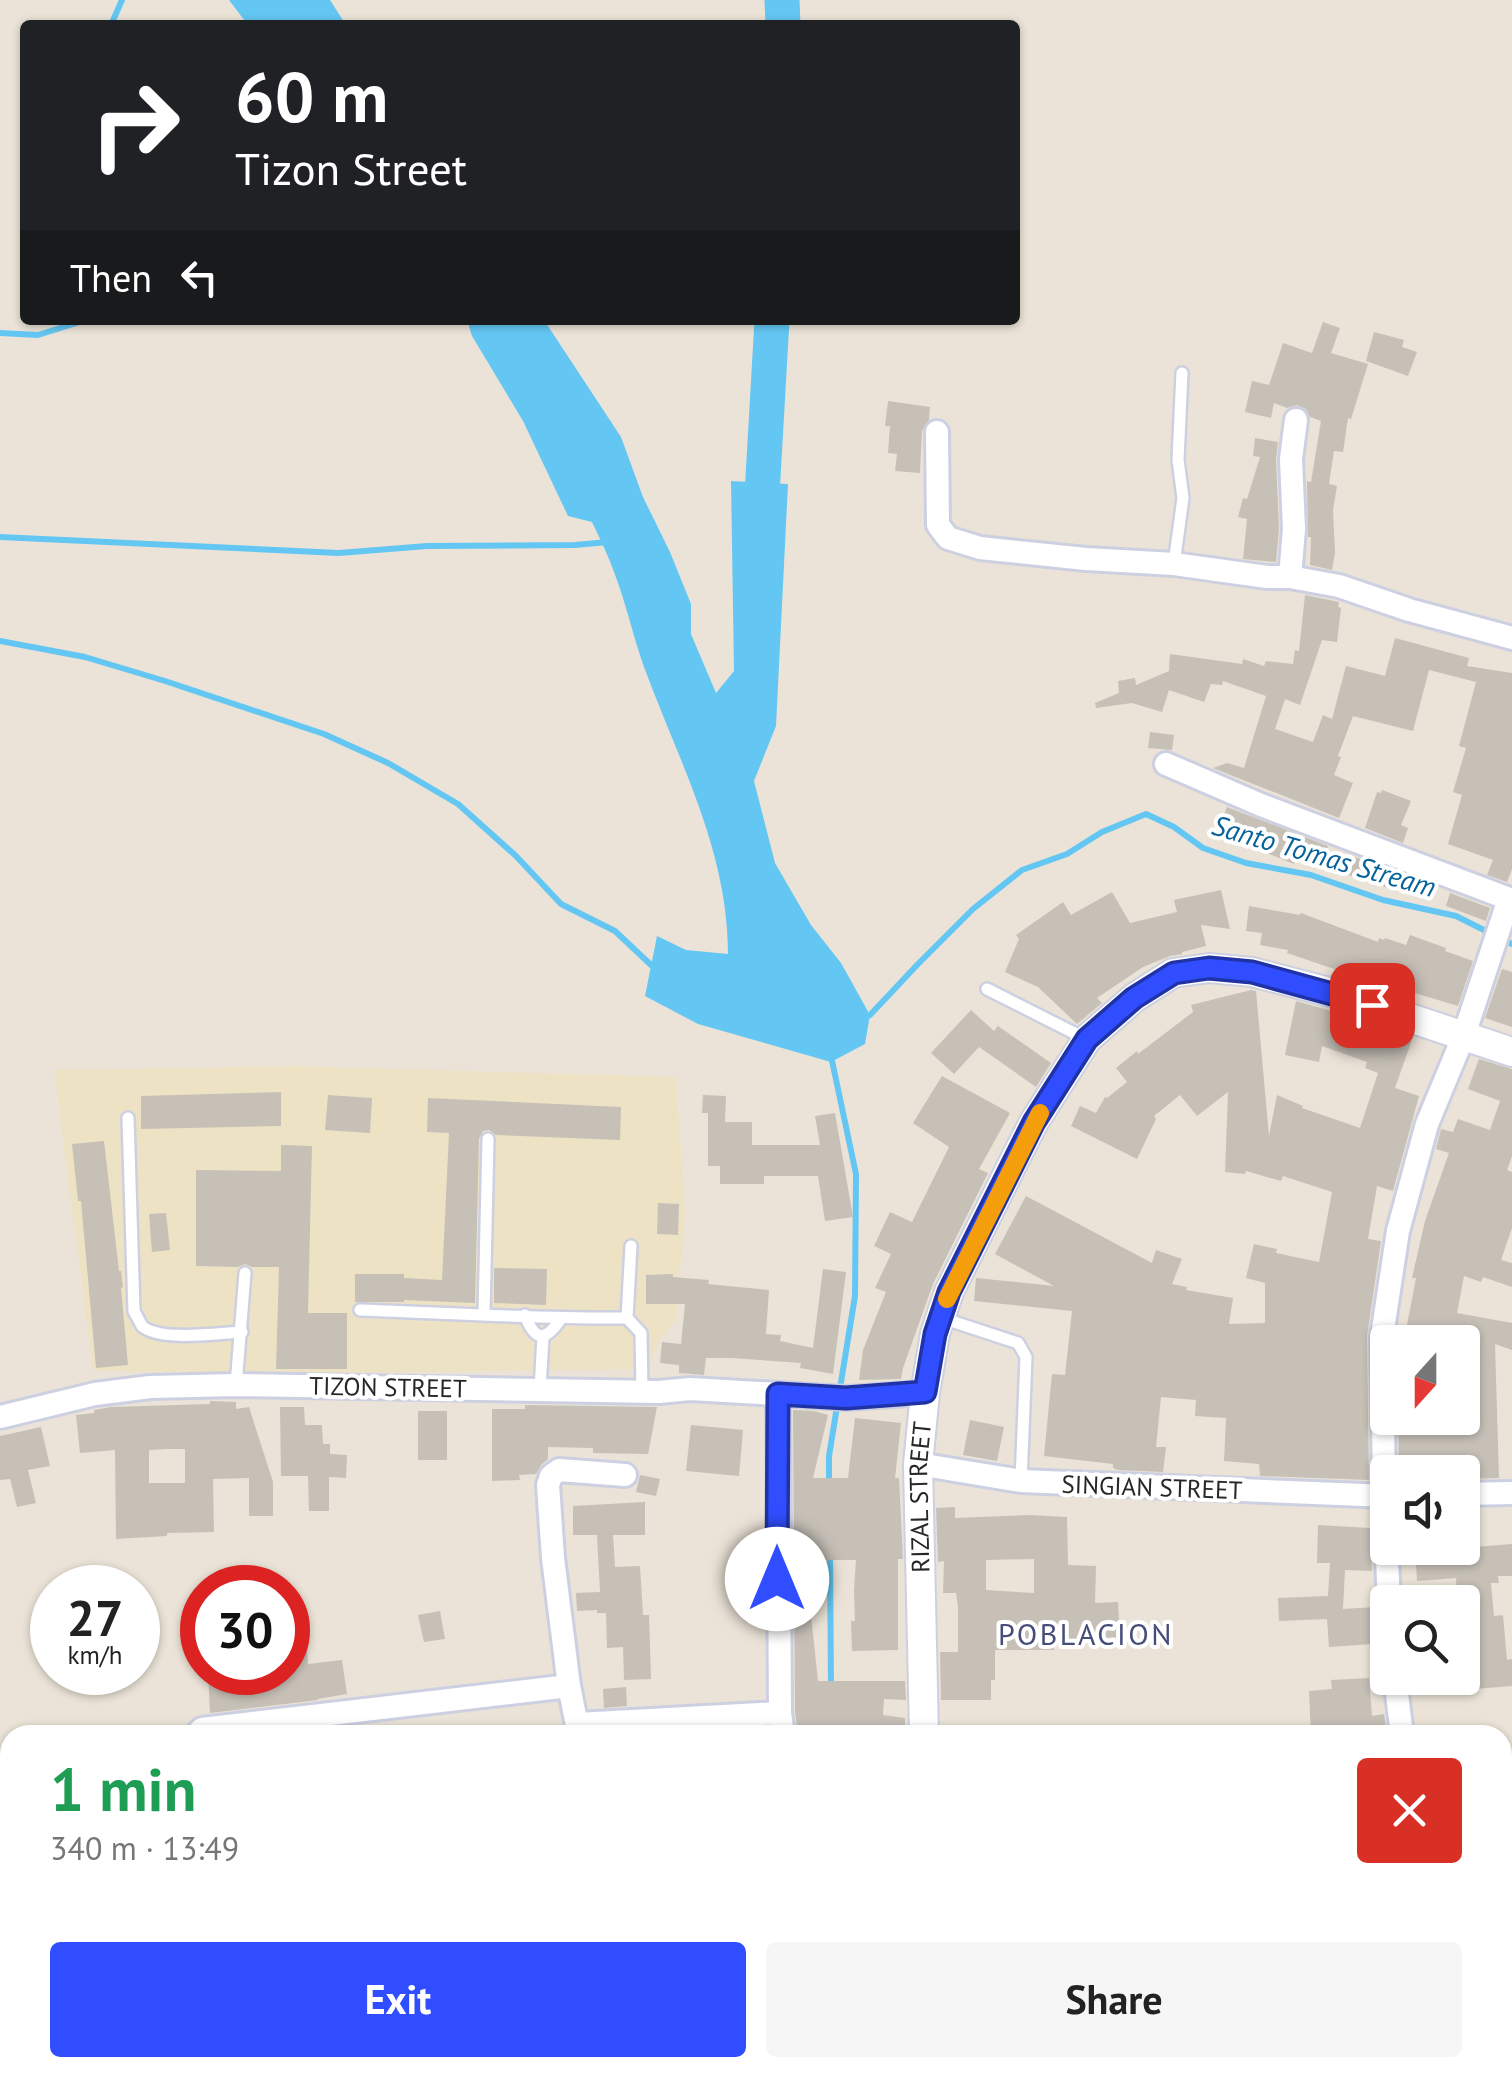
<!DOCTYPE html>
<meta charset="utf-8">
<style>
body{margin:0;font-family:"PT Sans",sans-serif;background:#f6f6f6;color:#222;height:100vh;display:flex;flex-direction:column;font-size:38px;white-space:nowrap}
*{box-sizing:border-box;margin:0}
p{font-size:32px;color:#767676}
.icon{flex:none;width:55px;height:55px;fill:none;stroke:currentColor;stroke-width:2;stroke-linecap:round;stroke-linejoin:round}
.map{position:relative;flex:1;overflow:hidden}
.panel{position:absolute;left:0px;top:1725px;width:1512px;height:352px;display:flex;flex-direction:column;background:#fff;border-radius:30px 30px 0 0;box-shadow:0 2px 8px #0004}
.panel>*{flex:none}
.banner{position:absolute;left:20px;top:20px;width:1000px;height:305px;border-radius:10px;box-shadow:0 2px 8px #0004;background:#202124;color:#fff;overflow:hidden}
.needle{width:65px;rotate:201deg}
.tools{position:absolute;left:1370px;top:1325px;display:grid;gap:20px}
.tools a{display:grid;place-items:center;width:110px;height:110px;border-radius:10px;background:#fff;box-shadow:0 2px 8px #0004;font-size:50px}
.speed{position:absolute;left:30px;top:1565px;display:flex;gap:20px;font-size:50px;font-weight:700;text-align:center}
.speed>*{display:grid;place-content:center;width:130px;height:130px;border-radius:50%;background:#fff;box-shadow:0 2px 8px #0004;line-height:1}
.speed small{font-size:25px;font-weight:400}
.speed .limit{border:15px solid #d22;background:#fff;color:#111}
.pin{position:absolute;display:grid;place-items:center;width:85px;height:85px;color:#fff;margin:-42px;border-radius:20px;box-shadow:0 5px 15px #0006}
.me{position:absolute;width:110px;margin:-55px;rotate:0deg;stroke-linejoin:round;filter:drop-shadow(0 0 8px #0008)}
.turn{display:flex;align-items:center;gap:35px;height:210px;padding:0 50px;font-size:45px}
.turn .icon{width:130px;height:130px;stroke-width:2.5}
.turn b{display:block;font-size:70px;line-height:85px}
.then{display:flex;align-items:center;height:95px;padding:0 50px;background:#0003;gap:20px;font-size:38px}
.round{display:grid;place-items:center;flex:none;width:105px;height:105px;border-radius:10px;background:#f6f6f6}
.summary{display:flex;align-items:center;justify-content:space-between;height:170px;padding:0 50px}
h1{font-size:60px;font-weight:800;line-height:75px;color:#1e9e55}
.primary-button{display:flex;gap:20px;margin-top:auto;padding:20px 50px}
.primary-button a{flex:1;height:115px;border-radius:10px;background:#304eff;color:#fff;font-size:40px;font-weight:800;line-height:115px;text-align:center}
.primary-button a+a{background:#f6f6f6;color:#222}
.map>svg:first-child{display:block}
</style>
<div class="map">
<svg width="1512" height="2077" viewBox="0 0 1512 2077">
<rect width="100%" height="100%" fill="#ebe3d7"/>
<path fill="#eee2c5" d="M 294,1066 L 676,1077 L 685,1214 L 676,1321 L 660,1339 L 648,1369 L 310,1373 L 93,1371 L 54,1070 Z"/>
<g fill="#64c7f3">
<path d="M 229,0 L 330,0 L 346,25 L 248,25 Z"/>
<path d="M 467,320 L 544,320 L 621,437 L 643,497 L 670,552 L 691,604 L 691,634 L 716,693 L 734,671 L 731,481 L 788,484 L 776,726 L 754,781 L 775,863 L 811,925 L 841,963 L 870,1015 L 865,1044 L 831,1062 L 698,1024 L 645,996 L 657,936 L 686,950 L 728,954 C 728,850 679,762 644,667 C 633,636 626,603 614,572 C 608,555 600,539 592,522 L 568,516 L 523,421 L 472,336 Z"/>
</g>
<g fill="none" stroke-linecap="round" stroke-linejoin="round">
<g stroke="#64c7f3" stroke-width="6">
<path d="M 111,25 L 122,0"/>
<path d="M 0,333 L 38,335 L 86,320"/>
<path d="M 0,537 L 339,553 L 427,546 L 575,545 L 608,542"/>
<path d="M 0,641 L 85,657 L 165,681 L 324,734 L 388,763 L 458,804 L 516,856 L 561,904 L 615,931 L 651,965 L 659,968"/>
<path d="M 865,1017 L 870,1015 L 918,964 L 973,909 L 1022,870 L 1067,854 L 1102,832 L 1146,814 L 1174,827 L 1203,848 L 1246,863 L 1311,875 L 1383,900 L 1456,916 L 1512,944"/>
<path d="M 829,1484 L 829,1456 L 855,1296 L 856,1174 L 831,1056"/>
<path d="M 830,1551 L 831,1689"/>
<path d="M 897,2068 L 900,2077"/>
</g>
<g stroke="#64c7f3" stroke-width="35">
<path d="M 782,0 L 783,25"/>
<path d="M 760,530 L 772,320"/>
</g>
</g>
<g fill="#c6c0b7" fill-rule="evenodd">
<path d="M 1323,322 L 1340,328 L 1331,353 L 1368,364 L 1351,419 L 1348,418 L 1343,452 L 1334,451 L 1329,484 L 1337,486 L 1333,510 L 1335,553 L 1332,570 L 1310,565 L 1311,537 L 1308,537 L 1307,481 L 1311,482 L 1321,421 L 1310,417 L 1306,409 L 1297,405 L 1287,408 L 1274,403 L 1271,418 L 1245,412 L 1252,381 L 1269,385 L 1283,343 L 1312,353 Z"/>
<path d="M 1374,332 L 1404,340 L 1402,347 L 1417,352 L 1408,376 L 1366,361 Z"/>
<path d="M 888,401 L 930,407 L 929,420 L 922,431 L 920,473 L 895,471 L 897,454 L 888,453 L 890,426 L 885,426 Z"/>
<path d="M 1255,438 L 1278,442 L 1276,460 L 1279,529 L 1276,562 L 1243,559 L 1247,519 L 1238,517 L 1243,498 L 1247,499 L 1260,457 L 1253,456 Z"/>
<path d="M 1305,595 L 1339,602 L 1338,607 L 1341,608 L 1337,642 L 1322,640 L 1300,705 L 1285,699 L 1275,729 L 1313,742 L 1323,715 L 1332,719 L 1346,666 L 1385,676 L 1395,638 L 1469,658 L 1467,666 L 1512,673 L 1512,869 L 1507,882 L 1487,875 L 1493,860 L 1448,844 L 1462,795 L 1453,792 L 1466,748 L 1459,746 L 1476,682 L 1429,670 L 1413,731 L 1353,716 L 1338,756 L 1341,757 L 1334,775 L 1353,783 L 1339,818 L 1213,768 L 1227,763 L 1244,768 L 1266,696 L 1223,681 L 1222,685 L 1211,684 L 1204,702 L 1169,690 L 1162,712 L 1132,703 L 1096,708 L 1095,703 L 1119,693 L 1118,681 L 1135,678 L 1136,685 L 1169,671 L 1170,654 L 1242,664 L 1243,659 L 1264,666 L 1266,661 L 1293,664 L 1295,650 L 1299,651 Z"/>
<path d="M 1150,732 L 1174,735 L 1172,750 L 1148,748 Z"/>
<path d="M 1382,790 L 1411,801 L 1401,825 L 1408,828 L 1403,843 L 1365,828 L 1377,792 L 1381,793 Z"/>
<path d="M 1227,807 L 1328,846 L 1320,867 L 1296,858 L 1294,864 L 1217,833 Z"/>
<path d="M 1355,857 L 1394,871 L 1388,888 L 1349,875 Z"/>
<path d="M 1221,890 L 1230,929 L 1201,925 L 1206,946 L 1182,952 L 1182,954 L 1170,956 L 1143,967 L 1097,998 L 1102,1003 L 1077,1024 L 1038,987 L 1005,972 L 1019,939 L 1016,935 L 1063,902 L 1071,915 L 1112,892 L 1130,923 L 1177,912 L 1174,900 Z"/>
<path d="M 1450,893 L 1490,908 L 1486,921 L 1446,906 Z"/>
<path d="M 1249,906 L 1300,915 L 1301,913 L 1378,942 L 1379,938 L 1384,940 L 1385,938 L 1406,945 L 1410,935 L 1446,948 L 1445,951 L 1473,961 L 1458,1006 L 1398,988 L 1399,985 L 1345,964 L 1343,972 L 1287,953 L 1288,950 L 1260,945 L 1262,933 L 1246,931 Z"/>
<path d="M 1502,969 L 1512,972 L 1512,1027 L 1485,1018 Z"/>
<path d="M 1251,990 L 1256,991 L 1269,1136 L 1277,1095 L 1303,1106 L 1302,1108 L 1360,1128 L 1378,1073 L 1365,1068 L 1367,1062 L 1322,1046 L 1319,1062 L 1285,1055 L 1296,1001 L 1336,1012 L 1413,1037 L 1395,1088 L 1419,1096 L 1393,1191 L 1377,1186 L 1368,1239 L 1381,1241 L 1367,1336 L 1369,1480 L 1260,1476 L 1259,1464 L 1224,1461 L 1226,1418 L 1195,1416 L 1196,1400 L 1161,1397 L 1156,1447 L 1166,1447 L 1163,1472 L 1118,1470 L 1113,1468 L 1113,1464 L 1044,1456 L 1052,1374 L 1065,1375 L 1072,1311 L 974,1301 L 976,1278 L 1054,1286 L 995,1254 L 1026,1196 L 1152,1263 L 1156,1250 L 1182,1259 L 1172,1284 L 1187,1287 L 1186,1290 L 1233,1298 L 1229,1324 L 1265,1323 L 1265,1283 L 1246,1278 L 1254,1244 L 1277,1249 L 1276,1253 L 1319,1262 L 1332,1192 L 1283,1176 L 1281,1181 L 1246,1171 L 1245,1174 L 1225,1172 L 1228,1092 L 1197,1116 L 1180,1095 L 1154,1116 L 1156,1119 L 1137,1159 L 1071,1126 L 1080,1106 L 1096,1113 L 1105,1097 L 1107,1098 L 1127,1082 L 1116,1068 L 1137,1051 L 1138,1054 L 1193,1012 L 1191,1005 Z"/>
<path d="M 971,1010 L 994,1031 L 998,1026 L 1051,1063 L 1036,1087 L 979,1047 L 954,1074 L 931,1053 Z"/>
<path d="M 1479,1059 L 1512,1069 L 1512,1156 L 1507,1170 L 1512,1172 L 1512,1228 L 1501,1260 L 1512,1263 L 1512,1287 L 1483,1277 L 1481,1282 L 1464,1276 L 1457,1313 L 1512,1323 L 1512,1350 L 1495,1344 L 1499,1478 L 1462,1479 L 1462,1472 L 1414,1472 L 1414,1467 L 1399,1467 L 1398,1418 L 1462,1418 L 1464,1336 L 1407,1325 L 1416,1278 L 1412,1278 L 1425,1221 L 1449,1153 L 1436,1149 L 1441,1129 L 1453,1132 L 1458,1119 L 1490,1130 L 1500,1101 L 1468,1089 Z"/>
<path d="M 942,1076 L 1010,1113 L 979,1169 L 988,1173 L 933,1284 L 903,1368 L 901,1379 L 859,1380 L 863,1350 L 886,1292 L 875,1288 L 891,1254 L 874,1246 L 890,1212 L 912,1222 L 949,1147 L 913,1123 Z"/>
<path d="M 281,1092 L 281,1126 L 141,1129 L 141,1096 Z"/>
<path d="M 328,1095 L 372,1098 L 370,1133 L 325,1130 Z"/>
<path d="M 703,1095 L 726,1096 L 725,1122 L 752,1122 L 752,1145 L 820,1145 L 815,1116 L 835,1113 L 853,1217 L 825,1221 L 818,1176 L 764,1176 L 764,1184 L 720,1184 L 720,1166 L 708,1166 L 708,1113 L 702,1113 Z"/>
<path d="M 428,1098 L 621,1107 L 620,1140 L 496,1135 L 489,1130 L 483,1131 L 479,1139 L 475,1303 L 404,1300 L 404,1302 L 355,1302 L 355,1274 L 404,1274 L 404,1278 L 442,1280 L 449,1133 L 427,1132 Z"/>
<path d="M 104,1141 L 119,1271 L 121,1271 L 123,1287 L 121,1288 L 128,1365 L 96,1368 L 81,1201 L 78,1201 L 72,1144 Z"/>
<path d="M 281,1145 L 312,1146 L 308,1313 L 347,1313 L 347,1369 L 276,1369 L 279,1267 L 252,1267 L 245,1264 L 238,1267 L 196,1266 L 196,1170 L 281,1171 Z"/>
<path d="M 658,1203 L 679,1204 L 678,1235 L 657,1234 Z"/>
<path d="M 166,1213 L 170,1250 L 152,1252 L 149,1214 Z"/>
<path d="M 494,1268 L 547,1269 L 546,1305 L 494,1303 Z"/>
<path d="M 823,1269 L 846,1272 L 833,1374 L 800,1368 L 801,1363 L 732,1358 L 706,1358 L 704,1375 L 679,1373 L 679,1365 L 660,1363 L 662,1342 L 681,1344 L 685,1304 L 646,1304 L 646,1275 L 673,1274 L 673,1277 L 709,1280 L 708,1284 L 769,1290 L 766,1334 L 781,1335 L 780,1341 L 813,1348 Z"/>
<path d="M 210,1401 L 236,1402 L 236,1409 L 249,1407 L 273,1482 L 273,1516 L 249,1516 L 249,1478 L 213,1479 L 214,1532 L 167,1533 L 167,1536 L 116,1539 L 115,1450 L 80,1453 L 76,1415 L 94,1413 L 94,1410 L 111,1407 L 210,1404 ZM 169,1449 L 185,1449 L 185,1483 L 149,1483 L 149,1450 Z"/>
<path d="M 525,1405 L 657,1407 L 648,1454 L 593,1453 L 593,1448 L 548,1447 L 548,1459 L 541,1465 L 536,1474 L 519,1475 L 520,1480 L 492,1481 L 492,1409 L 525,1409 Z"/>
<path d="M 280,1407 L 304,1407 L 305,1425 L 322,1425 L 323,1444 L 330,1444 L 330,1454 L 347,1455 L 346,1478 L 329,1477 L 329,1511 L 309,1511 L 308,1476 L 281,1476 Z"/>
<path d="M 793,1410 L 814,1411 L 828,1415 L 813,1478 L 848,1478 L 855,1418 L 901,1423 L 895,1478 L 899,1478 L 903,1559 L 898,1559 L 898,1650 L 852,1651 L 851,1621 L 855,1621 L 854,1590 L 856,1560 L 820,1560 L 820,1570 L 813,1570 L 816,1606 L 810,1606 L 818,1681 L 905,1681 L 906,1700 L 884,1699 L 883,1715 L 905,1718 L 905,1735 L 798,1735 L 795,1712 Z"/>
<rect x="418" y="1411" width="29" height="49"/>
<path d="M 970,1420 L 1004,1427 L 997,1461 L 963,1455 Z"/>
<path d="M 691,1425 L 743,1430 L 739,1476 L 686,1471 Z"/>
<path d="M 41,1427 L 50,1466 L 28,1470 L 36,1503 L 17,1507 L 10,1479 L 0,1480 L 0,1436 Z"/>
<path d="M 640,1475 L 660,1479 L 656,1496 L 636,1492 Z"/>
<path d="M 645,1502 L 645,1535 L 613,1535 L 615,1567 L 640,1566 L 643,1615 L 649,1615 L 651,1679 L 624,1680 L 623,1647 L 607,1648 L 606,1613 L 597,1613 L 597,1610 L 577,1611 L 576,1593 L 600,1592 L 597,1535 L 573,1535 L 573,1506 Z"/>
<path d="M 955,1507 L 955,1518 L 1029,1515 L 1067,1517 L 1068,1565 L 1096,1566 L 1095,1603 L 1118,1602 L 1120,1637 L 1054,1640 L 1054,1650 L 995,1650 L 995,1680 L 991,1680 L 991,1700 L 941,1700 L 940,1652 L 958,1652 L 958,1608 L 956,1593 L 943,1593 L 944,1561 L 938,1562 L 936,1508 ZM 1034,1559 L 1034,1593 L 986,1590 L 986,1560 Z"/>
<path d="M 1318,1525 L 1370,1528 L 1372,1571 L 1345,1570 L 1343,1609 L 1375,1607 L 1384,1616 L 1386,1643 L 1329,1647 L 1327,1619 L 1279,1621 L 1278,1598 L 1328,1596 L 1330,1563 L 1317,1563 Z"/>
<path d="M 1512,1544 L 1512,1576 L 1498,1576 L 1499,1583 L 1491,1583 L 1494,1616 L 1503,1615 L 1507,1660 L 1512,1659 L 1512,1686 L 1462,1690 L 1462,1600 L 1457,1601 L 1456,1578 L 1417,1581 L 1415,1548 L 1462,1548 Z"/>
<path d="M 440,1611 L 445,1639 L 424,1642 L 418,1615 Z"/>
<path d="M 306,1628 L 308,1664 L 342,1660 L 347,1694 L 318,1699 L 318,1700 L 210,1713 L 208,1672 L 240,1672 L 241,1682 L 288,1678 L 288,1629 Z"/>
<path d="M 1369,1678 L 1372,1716 L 1384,1714 L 1387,1735 L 1311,1735 L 1309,1691 L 1332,1689 L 1331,1680 Z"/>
<path d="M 626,1687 L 627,1706 L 604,1708 L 603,1689 Z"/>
</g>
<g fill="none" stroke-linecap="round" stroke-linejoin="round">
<g stroke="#cdd0e1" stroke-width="16">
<g id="service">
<path d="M 1174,564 L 1183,498 L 1178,460 L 1182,373"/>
<path d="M 987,989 L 1086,1039"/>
<path d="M 128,1118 L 134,1311 C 135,1313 141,1324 142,1326 C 160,1342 218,1333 242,1332"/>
<path d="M 631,1246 L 627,1318 L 641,1333 L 642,1392"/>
<path d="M 360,1310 C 449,1313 538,1319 627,1318"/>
<path d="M 484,1314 L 488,1139"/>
<path d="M 525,1315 C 535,1342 546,1342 561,1318"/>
<path d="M 942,1318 L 1018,1343 L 1026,1357 L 1021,1481"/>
<path d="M 236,1385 L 245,1273"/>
<path d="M 540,1389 L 543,1337"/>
</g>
</g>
<g stroke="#cdd0e1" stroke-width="28">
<g id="minor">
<path d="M 937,432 L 938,525 L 948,538 L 980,548 L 1086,559 L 1174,564 L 1267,577 L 1290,577 L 1339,586 L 1409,610 L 1512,638"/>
<path d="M 1290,577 L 1294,529 L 1291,459 L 1296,420"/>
<path d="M 1166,764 L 1261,805 L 1512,900"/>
<path d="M 778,1394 L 780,1713 L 783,1735"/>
<path d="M 0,1417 L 95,1394 L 150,1387 L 236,1385 L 659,1392 L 690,1389 L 847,1398 L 925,1393"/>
<path d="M 918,1464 L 1021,1481 L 1388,1496"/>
<path d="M 1462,1494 L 1512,1493"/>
<path d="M 1389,1602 L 1384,1496 L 1382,1336 L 1398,1231 L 1427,1124 L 1464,1035 L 1509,899"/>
<path d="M 1395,1678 L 1402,1735"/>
<path d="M 577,1724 L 780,1713"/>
<path d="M 196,1735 L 202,1729 L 569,1686"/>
<path d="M 579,1735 L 569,1686 L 553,1558 L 548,1485 L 551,1476 L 559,1470 L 625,1475"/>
<path d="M 1502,1869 L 1512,1866"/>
<path d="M 654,2068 L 657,2077"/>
<path d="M 847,2068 L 849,2077"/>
<path d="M 1445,2068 L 1446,2077"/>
</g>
</g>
<g stroke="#cdd0e1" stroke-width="32">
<g id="tertiary">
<path id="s1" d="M 924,1735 L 918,1464 L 925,1393 L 935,1334 L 949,1292 L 1015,1159 L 1034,1122 L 1087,1039 L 1134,998 L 1173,973 L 1209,968 L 1252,972 L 1341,995 L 1512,1052"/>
<path d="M 992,2068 L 997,2077"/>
</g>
</g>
<use href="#service" stroke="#fff" stroke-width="11"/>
<use href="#minor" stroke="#fff" stroke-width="22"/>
<use href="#tertiary" stroke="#fff" stroke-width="28"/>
</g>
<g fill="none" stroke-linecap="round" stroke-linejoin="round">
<g stroke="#1f33a6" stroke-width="25">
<path id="route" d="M 777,1579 L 778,1394 L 846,1398 L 925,1392 L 935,1334 L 949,1292 L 1034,1122 L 1087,1039 L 1134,998 L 1174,973 L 1209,968 L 1252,972 L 1372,1005"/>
</g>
<use href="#route" stroke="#304eff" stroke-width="18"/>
<path stroke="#f59e0b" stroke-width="18" d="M 947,1299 L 1040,1113"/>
</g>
<g text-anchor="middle" stroke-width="8" stroke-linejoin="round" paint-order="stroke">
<g font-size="25" fill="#272727" stroke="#fff">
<text transform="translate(388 1387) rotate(1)" y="9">TIZON STREET</text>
<text transform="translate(1152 1487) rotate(2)" y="9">SINGIAN STREET</text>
<text dy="9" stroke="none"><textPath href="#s1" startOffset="238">RIZAL STREET</textPath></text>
</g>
<g font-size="28" font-style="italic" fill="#07629b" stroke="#fff">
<text transform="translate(1324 856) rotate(16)" y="10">Santo Tomas Stream</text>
</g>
<g font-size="30" letter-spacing="2.5" fill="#464d79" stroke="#fff">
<text x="1086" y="1645">POBLACION</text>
</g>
</g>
</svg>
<div class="tools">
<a><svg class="needle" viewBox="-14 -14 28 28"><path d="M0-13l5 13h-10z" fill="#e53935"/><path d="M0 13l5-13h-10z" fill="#767676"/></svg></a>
<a><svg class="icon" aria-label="sound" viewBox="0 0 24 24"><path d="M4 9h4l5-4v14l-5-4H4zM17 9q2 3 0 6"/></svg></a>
<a><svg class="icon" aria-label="search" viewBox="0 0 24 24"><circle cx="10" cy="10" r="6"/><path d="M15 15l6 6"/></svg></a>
</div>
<div class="speed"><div>27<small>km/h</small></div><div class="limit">30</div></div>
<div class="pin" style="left:1372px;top:1005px;background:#d93025"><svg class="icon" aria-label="arrive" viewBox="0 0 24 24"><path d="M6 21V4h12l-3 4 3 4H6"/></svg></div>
<svg class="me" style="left:777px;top:1579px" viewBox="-20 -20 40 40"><circle r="19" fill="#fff"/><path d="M0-13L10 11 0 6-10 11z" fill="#304eff"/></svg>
<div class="banner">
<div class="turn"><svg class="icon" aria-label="right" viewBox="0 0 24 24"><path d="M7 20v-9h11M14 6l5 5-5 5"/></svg><div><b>60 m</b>Tizon Street</div></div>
<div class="then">Then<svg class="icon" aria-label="left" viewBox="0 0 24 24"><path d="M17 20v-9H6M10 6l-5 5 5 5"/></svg></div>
</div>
<section class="panel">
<div class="summary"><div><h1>1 min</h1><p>340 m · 13:49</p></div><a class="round" style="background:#d93025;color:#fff"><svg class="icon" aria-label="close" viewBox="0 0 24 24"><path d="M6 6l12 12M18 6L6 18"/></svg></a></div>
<div class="primary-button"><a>Exit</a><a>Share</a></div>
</section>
</div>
